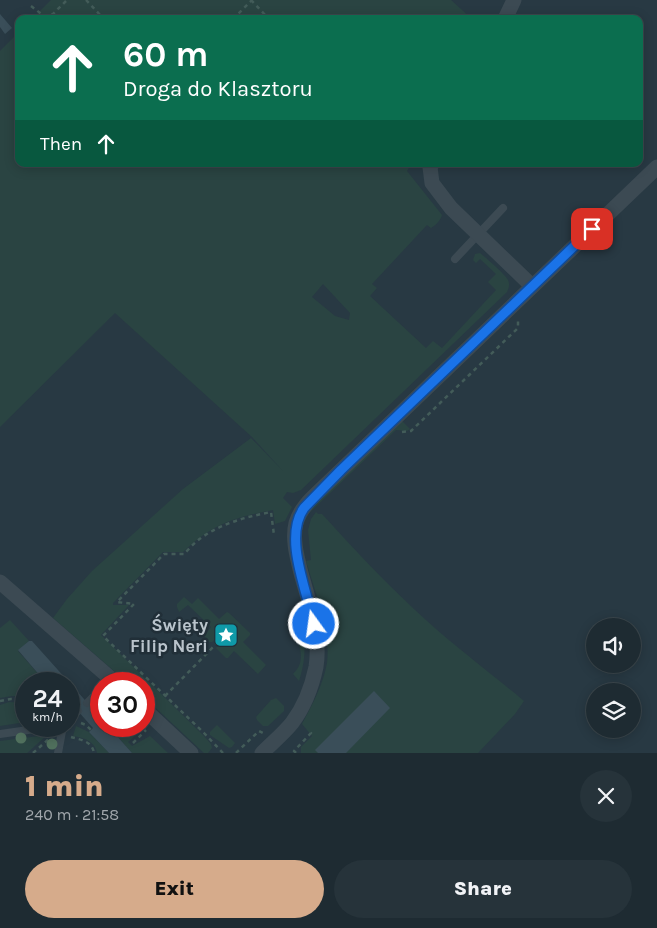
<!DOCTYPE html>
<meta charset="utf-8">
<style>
body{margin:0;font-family:Karla,sans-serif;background:#26333a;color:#f1f3f6;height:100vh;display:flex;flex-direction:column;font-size:19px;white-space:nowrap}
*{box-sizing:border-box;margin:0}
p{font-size:16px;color:#a1a7ac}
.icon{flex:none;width:28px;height:28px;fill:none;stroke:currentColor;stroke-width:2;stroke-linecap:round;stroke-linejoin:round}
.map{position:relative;height:753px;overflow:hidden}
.details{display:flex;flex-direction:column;background:#1e2b32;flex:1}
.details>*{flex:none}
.banner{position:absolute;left:15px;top:15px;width:628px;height:152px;border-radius:10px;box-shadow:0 2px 12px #0003,0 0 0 1px #3c474d;background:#0b6e4f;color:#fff;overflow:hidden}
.buttons{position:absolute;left:586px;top:618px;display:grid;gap:10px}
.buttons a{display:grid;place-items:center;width:55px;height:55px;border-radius:50%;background:#1e2b32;box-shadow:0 2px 12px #0003,0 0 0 1px #3c474d;font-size:25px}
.speed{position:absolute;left:15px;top:672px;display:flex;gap:10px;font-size:25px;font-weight:700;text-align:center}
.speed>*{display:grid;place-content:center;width:65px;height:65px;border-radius:50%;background:#1e2b32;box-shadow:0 2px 12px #0003,0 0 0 1px #3c474d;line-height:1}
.speed small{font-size:12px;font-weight:400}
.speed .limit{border:8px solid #d22;background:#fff;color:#111}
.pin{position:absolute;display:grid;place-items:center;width:42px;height:42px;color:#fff;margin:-21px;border-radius:10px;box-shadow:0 2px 8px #0006}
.me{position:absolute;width:55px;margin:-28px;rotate:346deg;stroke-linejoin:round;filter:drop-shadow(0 0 4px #0008)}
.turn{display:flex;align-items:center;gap:18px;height:105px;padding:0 25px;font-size:22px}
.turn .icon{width:65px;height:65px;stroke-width:2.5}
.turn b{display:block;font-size:35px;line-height:42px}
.then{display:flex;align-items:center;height:48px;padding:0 25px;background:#0003;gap:10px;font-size:19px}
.round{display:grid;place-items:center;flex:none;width:52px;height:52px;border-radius:26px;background:#26333a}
.headline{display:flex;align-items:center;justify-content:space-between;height:85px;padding:0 25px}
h1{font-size:30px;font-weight:800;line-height:38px;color:#d6ab8b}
.primary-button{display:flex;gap:10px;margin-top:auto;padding:10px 25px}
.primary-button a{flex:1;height:58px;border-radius:30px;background:#d6ab8b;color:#111;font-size:20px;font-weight:800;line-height:58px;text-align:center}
.primary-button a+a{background:#26333a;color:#f1f3f6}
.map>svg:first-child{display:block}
</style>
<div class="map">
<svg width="657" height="753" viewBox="0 0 657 753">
<rect width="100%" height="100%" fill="#283943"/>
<g fill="#2a4442" fill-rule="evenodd">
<path d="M 51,0 L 451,0 L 472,19 L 32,19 Z"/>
<path d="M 19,32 L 19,164 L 411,164 L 407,171 L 442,215 C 440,221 436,225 431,228 L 427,225 L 372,284 L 377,288 L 370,296 L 426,348 L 433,341 L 442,348 L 496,290 L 488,282 L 496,274 L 480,259 L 476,263 L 473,260 L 475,254 L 480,253 C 486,258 505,274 508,280 C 510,284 509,288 507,292 L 301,490 L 293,493 L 287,492 L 283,498 L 292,507 L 285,521 L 275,524 L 273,510 C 233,518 213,524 183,552 L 163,552 L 113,603 L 113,605 L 129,605 L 101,635 L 204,736 L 211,744 L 212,748 L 208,753 L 204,753 L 144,697 L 144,684 L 129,684 L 53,618 L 67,599 L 92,571 L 183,489 L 251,438 L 283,471 L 252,437 L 115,313 L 0,427 L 0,51 ZM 323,284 L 350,313 L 349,320 L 335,316 L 312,297 Z"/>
<path d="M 402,421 L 410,429 L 407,431 L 396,430 L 307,515 L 312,508 Z"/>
<path d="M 316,512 L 318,514 L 322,514 C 352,547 383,580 415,610 C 450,643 488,671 524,701 L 515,714 L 478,753 L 301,753 L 301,747 L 312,736 L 302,724 C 312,705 323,685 327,663 C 331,631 315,592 306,561 L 311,560 L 308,530 L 311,519 Z"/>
<path d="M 184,597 L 192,604 L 198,598 L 219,619 L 227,612 L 229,613 L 250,633 L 250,635 L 243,642 L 266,665 L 258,674 L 234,651 L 228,658 L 226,658 L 216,648 L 230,634 L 225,630 L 212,642 L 209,642 L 204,636 L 211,627 L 188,605 L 179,612 L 177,607 L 177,604 Z"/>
<path d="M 10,620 L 29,641 L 18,651 L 47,684 L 26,684 L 26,697 L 12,696 L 0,698 L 0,628 Z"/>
<path d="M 303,628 C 306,647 305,663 299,681 L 293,674 C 307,661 299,646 295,630 Z"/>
<path d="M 276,698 L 284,706 L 284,711 L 268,726 L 263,726 L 257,720 L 256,717 L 271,700 Z"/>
<path d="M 9,702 L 26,703 L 26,722 L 0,726 L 0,705 Z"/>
<path d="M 217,725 L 235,743 L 232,747 L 229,748 L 210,735 L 210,732 Z"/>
<path d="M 76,726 L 89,732 L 109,753 L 97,753 C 95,741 84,738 73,736 Z"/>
<path d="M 108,726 L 139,726 L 141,728 L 137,734 L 128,742 L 132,746 L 150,736 L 168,753 L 132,753 Z"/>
<path d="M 39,736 L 46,736 L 27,753 L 0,753 L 0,741 Z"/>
</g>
<g fill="#3a4e59">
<path d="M 0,14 L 12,28 L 5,34 L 0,27 Z"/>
<path d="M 29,641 L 32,641 L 101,718 L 101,726 L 108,726 L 132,753 L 109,753 L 89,732 L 93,728 L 69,701 L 69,684 L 47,684 L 18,650 Z"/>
<path d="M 374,691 L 390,708 L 346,753 L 318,753 L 315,750 Z"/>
</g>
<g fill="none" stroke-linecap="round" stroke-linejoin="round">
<g stroke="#435c59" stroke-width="2.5" stroke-dasharray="4 4" stroke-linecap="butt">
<path d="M 86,0 L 104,19"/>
<path d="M 251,0 L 269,19"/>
<path d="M 31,6 L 44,16 L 53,14 L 67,0"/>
<path d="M 233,19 L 252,0"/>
<path d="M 409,164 L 410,165 L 416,166"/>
<path d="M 402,432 L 411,431 L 518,328 L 518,320"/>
<path d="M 165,696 L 220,640"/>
<path d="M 0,701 L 11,699 L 26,700"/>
<path d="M 81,723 L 86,725 L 91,730"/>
<path d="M 71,737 C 81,740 92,741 94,753"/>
<path d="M 133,743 L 146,730"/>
<path d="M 33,753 L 50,738"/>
<path d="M 223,753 L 204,733 L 103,636 L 134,604 L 117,602 L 164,554 L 184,554 C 189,549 195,542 201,538 C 222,523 246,517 271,512 L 274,535"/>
<path d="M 236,753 L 259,731 L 263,733"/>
<path d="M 296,753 L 294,751 L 311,733 L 309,731"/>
</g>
<g stroke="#3c4a53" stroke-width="8">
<path d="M 455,259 L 503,208"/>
<path d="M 87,703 L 101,689"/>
<path d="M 69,720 L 78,711"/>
<path d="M 0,734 L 56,726"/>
<path d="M 58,753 L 63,726"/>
</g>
<g stroke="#3c4a53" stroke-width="15">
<path d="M 505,19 L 514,0"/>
<path d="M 432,164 L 430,167 L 432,183 L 451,208 L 532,286"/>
<path d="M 0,582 L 117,684"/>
<path d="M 144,709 L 191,753"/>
<path d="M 262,753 C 272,743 283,734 292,723 C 304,707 312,686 316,667 C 321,635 309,603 301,573 C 297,557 292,539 296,523 C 299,513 305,505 312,498 L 657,167"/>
</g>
</g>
<g fill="#50705d">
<circle cx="21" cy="738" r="5.5"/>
<circle cx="52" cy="744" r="5.5"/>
</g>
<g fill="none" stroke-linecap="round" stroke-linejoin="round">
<g stroke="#114b97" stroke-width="12">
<path id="route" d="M 314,624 C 307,591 283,537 304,508 L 341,470 L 592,229"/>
</g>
<use href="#route" stroke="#1a73e8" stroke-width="9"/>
</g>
<defs>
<g id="sight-square" transform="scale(1.25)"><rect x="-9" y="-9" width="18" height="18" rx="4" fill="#0f9aa8" stroke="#212f38"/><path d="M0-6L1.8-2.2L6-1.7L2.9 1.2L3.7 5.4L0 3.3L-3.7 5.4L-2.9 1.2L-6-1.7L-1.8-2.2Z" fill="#fff"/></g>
</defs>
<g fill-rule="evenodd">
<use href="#sight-square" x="226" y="635"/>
</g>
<g text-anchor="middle" stroke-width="5" stroke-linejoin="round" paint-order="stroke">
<g font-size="18" font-weight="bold" fill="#bac4cc" stroke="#212f38" text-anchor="end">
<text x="208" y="631">Święty<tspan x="208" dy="21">Filip Neri</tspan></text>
</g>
</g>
</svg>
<div class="buttons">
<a><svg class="icon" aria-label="sound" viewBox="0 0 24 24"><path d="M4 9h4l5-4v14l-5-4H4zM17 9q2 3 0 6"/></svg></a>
<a><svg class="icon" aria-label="layers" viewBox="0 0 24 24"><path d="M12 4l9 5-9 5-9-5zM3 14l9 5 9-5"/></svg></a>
</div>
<div class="speed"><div>24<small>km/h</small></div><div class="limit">30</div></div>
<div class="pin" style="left:592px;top:229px;background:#d93025"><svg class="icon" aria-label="arrive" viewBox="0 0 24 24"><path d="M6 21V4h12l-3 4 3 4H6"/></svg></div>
<svg class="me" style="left:314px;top:624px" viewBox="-20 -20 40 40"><circle r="17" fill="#1a73e8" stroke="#fff" stroke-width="3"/><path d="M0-11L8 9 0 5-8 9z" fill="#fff"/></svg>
<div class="banner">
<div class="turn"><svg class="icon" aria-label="ahead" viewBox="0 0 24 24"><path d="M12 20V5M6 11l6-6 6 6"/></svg><div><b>60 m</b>Droga do Klasztoru</div></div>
<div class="then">Then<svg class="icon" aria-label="ahead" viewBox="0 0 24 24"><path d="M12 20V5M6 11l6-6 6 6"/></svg></div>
</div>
</div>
<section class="details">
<div class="headline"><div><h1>1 min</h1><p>240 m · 21:58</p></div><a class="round"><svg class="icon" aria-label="close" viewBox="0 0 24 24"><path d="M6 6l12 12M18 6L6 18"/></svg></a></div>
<div class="primary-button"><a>Exit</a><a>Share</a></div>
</section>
